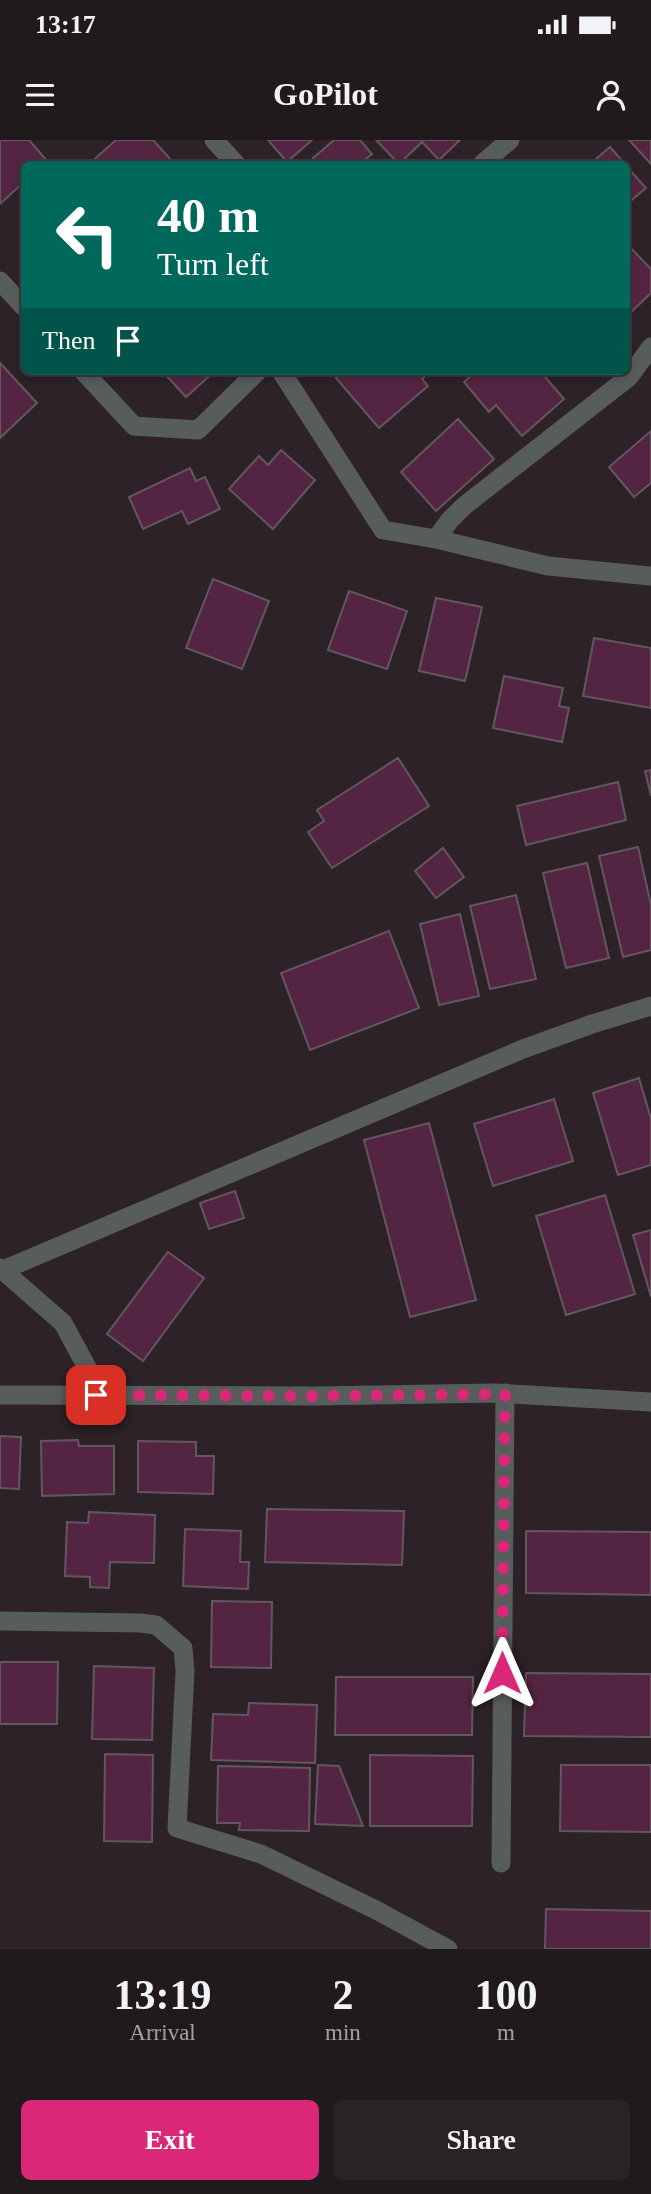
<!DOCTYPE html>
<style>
body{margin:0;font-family:Georgia,serif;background:#292326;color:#f1f3f6;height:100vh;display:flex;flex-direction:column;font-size:26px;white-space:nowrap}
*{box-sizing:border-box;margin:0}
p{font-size:23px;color:#a2a1a4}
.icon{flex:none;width:38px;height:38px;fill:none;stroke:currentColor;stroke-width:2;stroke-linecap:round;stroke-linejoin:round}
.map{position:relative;height:1809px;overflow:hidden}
.details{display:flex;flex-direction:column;background:#211a1d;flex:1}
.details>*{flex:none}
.hud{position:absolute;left:21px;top:21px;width:609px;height:214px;border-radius:10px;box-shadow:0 4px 10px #0003,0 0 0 2px #3e383b;background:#00695c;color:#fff;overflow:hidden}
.pin{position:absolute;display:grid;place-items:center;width:60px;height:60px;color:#fff;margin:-30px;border-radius:14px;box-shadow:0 4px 10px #0006}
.me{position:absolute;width:77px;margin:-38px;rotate:0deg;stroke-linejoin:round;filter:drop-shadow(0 0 5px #0008)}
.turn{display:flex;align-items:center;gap:24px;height:147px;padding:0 21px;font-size:32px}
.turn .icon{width:91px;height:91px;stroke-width:2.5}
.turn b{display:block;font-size:49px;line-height:60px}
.then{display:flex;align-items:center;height:66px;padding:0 21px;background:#0003;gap:14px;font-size:26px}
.eta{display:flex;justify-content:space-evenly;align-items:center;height:119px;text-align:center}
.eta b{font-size:42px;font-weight:800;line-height:49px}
.action{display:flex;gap:14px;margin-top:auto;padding:14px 21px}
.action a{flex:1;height:80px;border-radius:10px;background:#db2777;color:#fff;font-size:28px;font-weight:800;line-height:80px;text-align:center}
.action a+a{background:#292326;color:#f1f3f6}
.status{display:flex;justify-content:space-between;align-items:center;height:49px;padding:0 35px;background:#211a1d;direction:ltr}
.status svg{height:19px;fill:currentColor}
header{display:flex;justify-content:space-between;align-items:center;height:91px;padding:0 21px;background:#211a1d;font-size:32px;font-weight:800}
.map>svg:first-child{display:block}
</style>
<div class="status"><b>13:17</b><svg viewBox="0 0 49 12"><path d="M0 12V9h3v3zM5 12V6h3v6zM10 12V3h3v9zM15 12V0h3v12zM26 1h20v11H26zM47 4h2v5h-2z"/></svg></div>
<header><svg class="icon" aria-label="menu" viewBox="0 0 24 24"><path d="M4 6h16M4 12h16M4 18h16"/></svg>GoPilot<svg class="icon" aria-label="person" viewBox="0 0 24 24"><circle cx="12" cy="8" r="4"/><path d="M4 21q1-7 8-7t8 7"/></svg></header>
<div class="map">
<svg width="651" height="1809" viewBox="0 0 651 1809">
<rect width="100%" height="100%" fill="#2c2227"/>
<g fill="#542542" stroke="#63575d" stroke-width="2">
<path d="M 0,0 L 29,0 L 48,22 L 44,24 L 24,24 L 24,42 L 0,64 Z"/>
<path d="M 116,0 L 153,0 L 173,22 L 171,24 L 89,24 Z"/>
<path d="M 268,0 L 312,0 L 287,22 Z"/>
<path d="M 334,0 L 360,0 L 372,14 L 362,22 L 364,24 L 318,24 L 313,18 Z"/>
<path d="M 376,0 L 460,0 L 439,20 L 422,2 L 399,24 Z"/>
<path d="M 629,0 L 651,0 L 651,24 Z"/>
<path d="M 610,7 L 625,24 L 590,24 Z"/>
<path d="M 626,26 L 646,48 L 626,65 Z"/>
<path d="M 626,103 L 651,129 L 651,153 L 626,177 Z"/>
<path d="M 0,223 L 37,263 L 0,298 Z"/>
<path d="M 162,231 L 215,231 L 186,257 Z"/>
<path d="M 344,231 L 432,231 L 422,239 L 428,246 L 379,288 L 336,238 Z"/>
<path d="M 476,231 L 540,231 L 564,259 L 522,296 L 496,265 L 489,272 L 464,242 Z"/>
<path d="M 458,279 L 494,319 L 436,371 L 401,332 Z"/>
<path d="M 651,291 L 651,343 L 634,357 L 609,327 Z"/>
<path d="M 281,310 L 315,340 L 273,389 L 229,349 L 259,316 L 268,325 Z"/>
<path d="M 190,328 L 196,341 L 205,337 L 220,369 L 188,384 L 182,371 L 143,389 L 129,357 Z"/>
<path d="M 213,439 L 269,461 L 242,529 L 186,508 Z"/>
<path d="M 349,451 L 407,471 L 387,529 L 328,510 Z"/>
<path d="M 436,458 L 482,467 L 465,541 L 419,531 Z"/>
<path d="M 594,498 L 651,508 L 651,568 L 583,556 Z"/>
<path d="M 504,536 L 563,548 L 559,566 L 569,568 L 562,602 L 493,588 Z"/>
<path d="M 398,618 L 429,666 L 332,728 L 308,692 L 324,681 L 317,670 Z"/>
<path d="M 651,630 L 651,656 L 645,631 Z"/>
<path d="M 618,642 L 626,680 L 526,705 L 517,666 Z"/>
<path d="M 638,707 L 651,765 L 651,810 L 623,817 L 599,716 Z"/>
<path d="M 443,708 L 464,737 L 436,758 L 415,731 Z"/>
<path d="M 587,723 L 609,818 L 566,828 L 543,733 Z"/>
<path d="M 516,755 L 536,839 L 490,849 L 470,766 Z"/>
<path d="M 460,774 L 479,856 L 439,865 L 420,784 Z"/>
<path d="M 389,791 L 419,868 L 310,910 L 281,833 Z"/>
<path d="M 639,938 L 651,979 L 651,1025 L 618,1035 L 593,953 Z"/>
<path d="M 554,959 L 573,1021 L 493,1046 L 474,984 Z"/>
<path d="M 429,983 L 476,1160 L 410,1177 L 364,1000 Z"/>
<path d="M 235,1051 L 244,1078 L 209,1089 L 200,1063 Z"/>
<path d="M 605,1055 L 635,1154 L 566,1175 L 536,1076 Z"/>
<path d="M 651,1090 L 651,1157 L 633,1095 Z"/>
<path d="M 168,1112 L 204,1138 L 143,1221 L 107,1194 Z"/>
<path d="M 0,1296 L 21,1297 L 19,1349 L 0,1348 Z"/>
<path d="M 78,1300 L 79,1306 L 114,1306 L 114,1354 L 42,1356 L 41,1301 Z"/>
<path d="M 138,1301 L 196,1302 L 196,1316 L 214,1316 L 213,1354 L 138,1352 Z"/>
<path d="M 267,1369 L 404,1371 L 402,1425 L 265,1422 Z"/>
<path d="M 89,1372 L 155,1375 L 154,1423 L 110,1422 L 109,1448 L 90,1447 L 90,1437 L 65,1436 L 67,1382 L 88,1383 Z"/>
<path d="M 185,1389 L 241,1391 L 240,1422 L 249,1422 L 248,1449 L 183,1446 Z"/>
<path d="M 526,1391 L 651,1392 L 651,1455 L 526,1453 Z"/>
<path d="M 212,1461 L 272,1462 L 271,1528 L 211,1527 Z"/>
<path d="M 0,1522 L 58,1522 L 57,1584 L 0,1584 Z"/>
<path d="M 94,1526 L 154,1528 L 152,1600 L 92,1599 Z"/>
<path d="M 526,1533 L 651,1534 L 651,1597 L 524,1596 Z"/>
<path d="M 336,1537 L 473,1537 L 472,1595 L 335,1595 Z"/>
<path d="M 249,1563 L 317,1565 L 315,1623 L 211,1620 L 213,1574 L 248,1575 Z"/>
<path d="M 105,1614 L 153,1615 L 152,1702 L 104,1701 Z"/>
<path d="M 370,1615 L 473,1616 L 472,1686 L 370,1686 Z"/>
<path d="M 318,1625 L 339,1626 L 363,1686 L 315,1684 Z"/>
<path d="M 561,1625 L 651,1625 L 651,1692 L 560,1691 Z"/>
<path d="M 218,1626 L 310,1628 L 309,1691 L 239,1690 L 240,1683 L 217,1683 Z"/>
<path d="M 546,1769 L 651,1771 L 651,1809 L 545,1809 Z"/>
</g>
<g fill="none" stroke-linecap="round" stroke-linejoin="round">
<g stroke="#575d5b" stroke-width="19">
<path d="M 214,0 L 236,24"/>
<path d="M 482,24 L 510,0"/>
<path d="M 0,141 L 24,167"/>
<path d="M 83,231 L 134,286 L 198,290 L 258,231"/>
<path d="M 281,231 L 383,390 L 436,399 L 548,426 L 651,436"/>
<path d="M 436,399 L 450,380 L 464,366 L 629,237 L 651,207"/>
<path d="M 0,1128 L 63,1183 L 91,1235 L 96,1255"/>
<path d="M 3,1130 L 523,909 L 592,884 L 651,866"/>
<path d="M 0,1255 L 315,1256 L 495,1253 L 651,1262"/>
<path d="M 0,1481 L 141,1483 L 156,1485 L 183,1508 L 185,1531 L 177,1688 L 261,1714 L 376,1770 L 448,1809"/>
<path d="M 501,1723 L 505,1253"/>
</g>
</g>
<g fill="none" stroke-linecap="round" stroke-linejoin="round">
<path stroke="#db2777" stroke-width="12" stroke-dasharray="0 21.6" d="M 96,1255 L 315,1256 L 505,1254 L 502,1533"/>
</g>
</svg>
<div class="pin" style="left:96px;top:1255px;background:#d93025"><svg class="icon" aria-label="arrive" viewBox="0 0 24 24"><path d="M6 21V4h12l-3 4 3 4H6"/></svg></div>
<svg class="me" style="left:502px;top:1533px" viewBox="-20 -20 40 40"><path d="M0-17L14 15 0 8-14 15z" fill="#db2777" stroke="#fff" stroke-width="4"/></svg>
<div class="hud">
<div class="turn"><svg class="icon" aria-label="left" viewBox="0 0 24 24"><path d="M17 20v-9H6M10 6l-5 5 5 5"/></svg><div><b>40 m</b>Turn left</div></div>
<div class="then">Then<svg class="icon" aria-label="arrive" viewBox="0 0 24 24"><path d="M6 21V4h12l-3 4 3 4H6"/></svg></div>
</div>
</div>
<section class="details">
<div class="eta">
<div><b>13:19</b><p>Arrival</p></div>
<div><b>2</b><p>min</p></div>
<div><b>100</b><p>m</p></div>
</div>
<div class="action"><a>Exit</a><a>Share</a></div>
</section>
